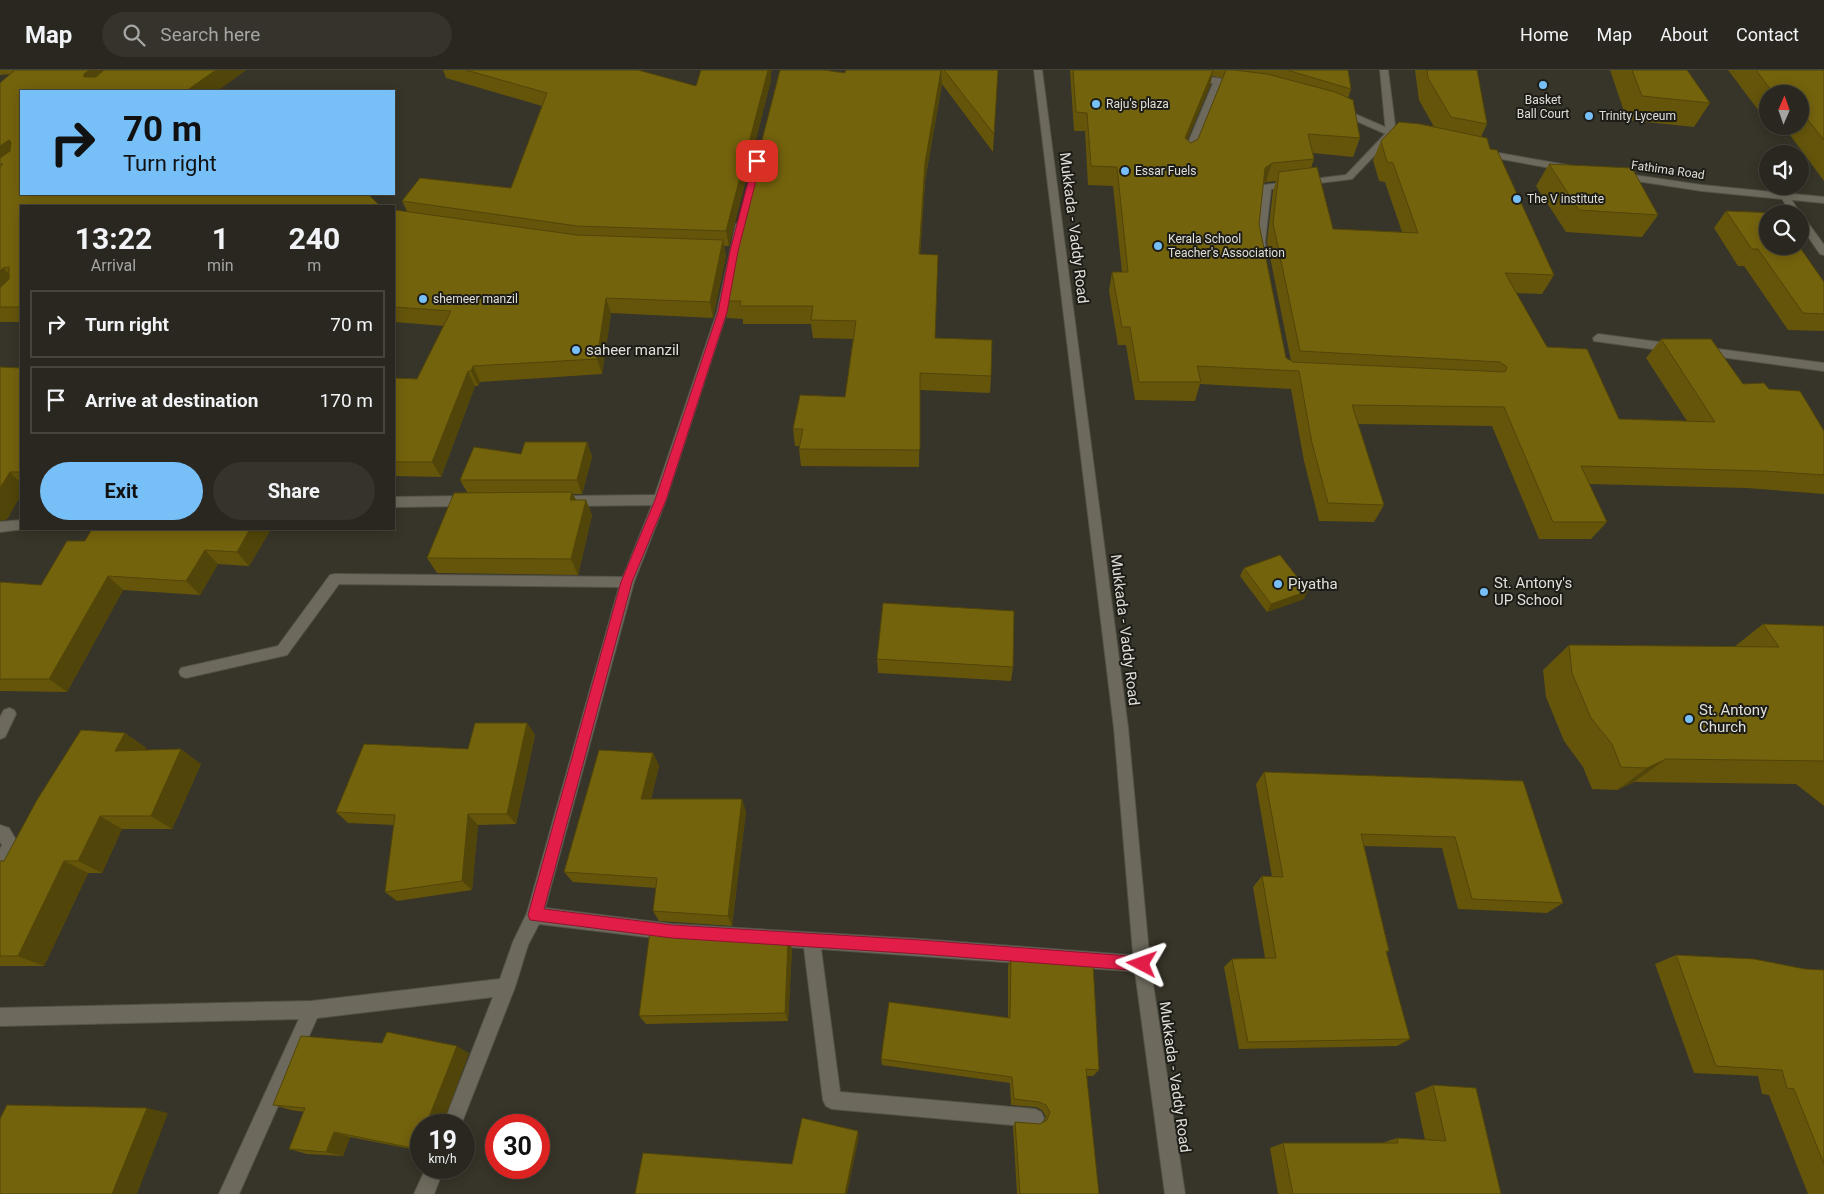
<!DOCTYPE html>
<style>
body{margin:0;font-family:Roboto,sans-serif;background:#35332c;color:#f1f3f6;height:100vh;display:flex;flex-direction:column;font-size:19px;white-space:nowrap}
*{box-sizing:border-box;margin:0}
p{font-size:16px;color:#a5a5a4}
.icon{flex:none;width:28px;height:28px;fill:none;stroke:currentColor;stroke-width:2;stroke-linecap:round;stroke-linejoin:round}
.map{position:relative;flex:1;overflow:hidden}
.details{position:absolute;left:20px;top:135px;width:375px;height:325px;display:flex;flex-direction:column;background:#29271f;border-radius:0px;box-shadow:0 2px 12px #0003,0 0 0 1px #45443d}
.details>*{flex:none}
.hud{position:absolute;left:20px;top:20px;width:375px;height:105px;border-radius:0px;box-shadow:0 2px 12px #0003,0 0 0 1px #45443d;background:#77bff7;color:#111;overflow:hidden}
.needle{width:32px;rotate:2deg}
.buttons{position:absolute;left:1759px;top:15px;display:grid;gap:10px}
.buttons a{display:grid;place-items:center;width:50px;height:50px;border-radius:50%;background:#29271f;box-shadow:0 2px 12px #0003,0 0 0 1px #45443d;font-size:25px}
.speed{position:absolute;left:410px;top:1044px;display:flex;gap:10px;font-size:25px;font-weight:700;text-align:center}
.speed>*{display:grid;place-content:center;width:65px;height:65px;border-radius:50%;background:#29271f;box-shadow:0 2px 12px #0003,0 0 0 1px #45443d;line-height:1}
.speed small{font-size:12px;font-weight:400}
.speed .limit{border:8px solid #d22;background:#fff;color:#111}
.pin{position:absolute;display:grid;place-items:center;width:42px;height:42px;color:#fff;margin:-21px;border-radius:10px;box-shadow:0 2px 8px #0006}
.me{position:absolute;width:55px;margin:-28px;rotate:274deg;stroke-linejoin:round;filter:drop-shadow(0 0 4px #0008)}
.turn{display:flex;align-items:center;gap:18px;height:105px;padding:0 20px;font-size:22px}
.turn .icon{width:65px;height:65px;stroke-width:2.5}
.turn b{display:block;font-size:35px;line-height:42px}
.eta{display:flex;justify-content:space-evenly;align-items:center;height:85px;text-align:center}
.eta b{font-size:30px;font-weight:700;line-height:35px}
.primary-button{display:flex;gap:10px;margin-top:auto;padding:10px 20px}
.primary-button a{flex:1;height:58px;border-radius:30px;background:#77bff7;color:#111;font-size:20px;font-weight:700;line-height:58px;text-align:center}
.primary-button a+a{background:#35332c;color:#f1f3f6}
ul{padding:0;list-style:none}
li{display:flex;align-items:center;gap:15px;height:68px;margin:0 10px 8px;padding:0 10px;border:2px solid #45443d;border-radius:0px}
li div{flex:1}
li b{display:block;font-size:19px}
li em{font-style:normal}
header{display:flex;align-items:center;gap:30px;box-sizing:border-box;height:70px;padding:0 25px;background:#29271f;border-bottom:1px solid #45443d}
header strong{font-size:24px}
nav{display:flex;gap:28px;margin-inline-start:auto;font-size:18px}
.search{width:350px;height:45px;background:#35332c;display:flex;align-items:center;gap:12px;box-sizing:border-box;padding:0 18px;border-radius:28px;color:#a5a5a4;font-size:19px}
.map>svg:first-child{display:block}
</style>
<header>
<strong>Map</strong>
<div class="search"><svg class="icon" aria-label="search" viewBox="0 0 24 24"><circle cx="10" cy="10" r="6"/><path d="M15 15l6 6"/></svg>Search here</div>
<nav><a>Home</a><a>Map</a><a>About</a><a>Contact</a></nav>
</header>
<div class="map">
<svg width="1824" height="1124" viewBox="0 0 1824 1124">
<rect width="100%" height="100%" fill="#373429"/>
<g fill="none" stroke-linecap="round" stroke-linejoin="round">
<g stroke="#545348" stroke-width="2">
<g id="minor">
<path d="M 1380,0 L 1388,0 L 1396,63 L 1352,109 L 1271,119 L 1265,172 L 1267,181 L 1266,183 L 1258,183 L 1255,172 L 1263,115 L 1346,105 L 1386,63 Z"/>
<path d="M 1218,8 L 1222,11 L 1192,87 L 1187,90 L 1184,89 L 1182,87 L 1214,11 Z"/>
<path d="M 1785,123 L 1788,124 L 1801,145 L 1803,146 L 1824,175 L 1824,185 L 1820,184 L 1800,155 L 1800,144 L 1792,144 L 1780,126 Z"/>
<path d="M 741,151 L 746,154 L 727,242 L 666,430 L 634,512 L 545,838 L 672,854 L 920,869 L 1142,886 L 1148,888 L 1150,894 L 1148,900 L 1142,902 L 821,879 L 840,1022 L 1035,1039 L 1041,1042 L 1044,1048 L 1041,1054 L 1035,1057 L 832,1039 L 826,1036 L 823,1030 L 804,878 L 672,870 L 539,854 L 528,875 L 515,917 L 461,1055 L 443,1055 L 493,927 L 317,948 L 239,1124 L 219,1124 L 299,949 L 0,956 L 0,938 L 312,931 L 500,909 L 513,872 L 527,843 L 619,517 L 339,514 L 287,585 L 186,608 L 181,606 L 179,602 L 181,598 L 278,576 L 330,505 L 335,504 L 623,507 L 652,435 L 569,436 L 565,434 L 563,431 L 565,428 L 569,426 L 655,425 L 717,242 L 736,154 Z"/>
<path d="M 1598,264 L 1674,274 L 1680,278 L 1674,282 L 1594,271 L 1593,268 Z"/>
<path d="M 1703,277 L 1824,293 L 1824,301 L 1699,284 L 1697,281 L 1699,278 Z"/>
<path d="M 467,426 L 471,428 L 473,431 L 471,434 L 467,436 L 394,437 L 394,427 Z"/>
<path d="M 21,450 L 21,459 L 25,459 L 0,462 L 0,452 Z"/>
<path d="M 9,638 L 14,640 L 16,644 L 5,667 L 0,669 L 0,647 L 4,640 Z"/>
<path d="M 0,755 L 9,758 L 19,775 L 6,799 L 0,802 L 0,779 L 2,775 L 0,772 Z"/>
<path d="M 426,1098 L 444,1098 L 434,1124 L 414,1124 Z"/>
</g>
</g>
<g stroke="#545348" stroke-width="2">
<g id="tertiary">
<path d="M 1034,0 L 1042,0 L 1128,658 L 1150,894 L 1185,1124 L 1165,1124 L 1134,894 L 1114,658 Z"/>
<path d="M 1193,5 L 1239,11 L 1243,14 L 1239,17 L 1190,10 L 1190,6 Z"/>
<path d="M 1339,37 L 1394,61 L 1410,65 L 1412,67 L 1407,70 L 1388,65 L 1336,42 L 1335,40 Z"/>
<path d="M 1482,80 L 1567,95 L 1572,98 L 1567,101 L 1479,85 L 1479,81 Z"/>
<path d="M 1620,103 L 1702,115 L 1824,127 L 1824,133 L 1702,121 L 1617,108 L 1615,106 Z"/>
</g>
</g>
<use href="#minor" fill="#6d6a5d" fill-rule="evenodd"/>
<use href="#tertiary" fill="#6d6a5d" fill-rule="evenodd"/>
</g>
<g fill="#64550b" fill-rule="evenodd">
<path d="M 0,0 L 246,0 L 217,21 L 21,21 L 21,252 L 0,252 L 0,13 L 10,4 L 0,5 Z"/>
<path d="M 443,0 L 638,0 L 696,16 L 771,3 L 771,10 L 729,176 L 724,176 L 726,186 L 713,248 L 611,243 L 602,304 L 480,312 L 478,316 L 475,316 L 441,407 L 394,406 L 394,308 L 417,309 L 444,256 L 394,252 L 394,141 L 407,141 L 402,131 L 511,118 L 542,36 L 446,8 Z"/>
<path d="M 846,0 L 998,0 L 993,82 L 942,14 L 925,111 L 920,184 L 935,268 L 991,306 L 990,323 L 920,320 L 919,397 L 801,396 L 799,379 L 799,376 L 795,376 L 793,359 L 845,327 L 853,269 L 813,268 L 811,254 L 743,254 L 743,249 L 727,248 L 724,231 Z"/>
<path d="M 1070,0 L 1348,0 L 1351,19 L 1348,28 L 1360,68 L 1353,87 L 1313,83 L 1314,89 L 1311,98 L 1333,159 L 1402,162 L 1385,112 L 1379,111 L 1373,90 L 1381,71 L 1434,57 L 1419,30 L 1415,0 L 1477,0 L 1487,54 L 1481,67 L 1490,79 L 1554,205 L 1542,224 L 1516,223 L 1547,277 L 1619,349 L 1687,351 L 1646,288 L 1661,269 L 1743,314 L 1769,319 L 1824,361 L 1824,424 L 1746,418 L 1589,414 L 1607,452 L 1591,469 L 1539,469 L 1492,356 L 1358,354 L 1384,435 L 1374,452 L 1319,451 L 1304,391 L 1291,319 L 1200,314 L 1195,331 L 1135,330 L 1126,275 L 1118,275 L 1109,221 L 1112,202 L 1122,202 L 1113,116 L 1088,115 L 1085,61 L 1074,61 ZM 1212,6 L 1223,8 L 1198,69 L 1191,73 L 1187,70 L 1210,16 ZM 1276,111 L 1273,121 L 1267,172 L 1291,291 L 1286,288 L 1259,154 L 1263,114 L 1266,112 Z"/>
<path d="M 1610,0 L 1687,0 L 1710,33 L 1694,57 L 1627,50 Z"/>
<path d="M 1728,0 L 1824,0 L 1824,111 L 1790,65 L 1776,64 L 1770,56 L 1800,56 L 1800,24 L 1768,24 L 1768,53 Z"/>
<path d="M 1549,94 L 1658,145 L 1642,167 L 1566,162 L 1536,116 Z"/>
<path d="M 1726,141 L 1824,212 L 1824,261 L 1788,260 L 1744,196 L 1738,196 L 1714,158 Z"/>
<path d="M 0,297 L 21,298 L 21,425 L 7,449 L 0,451 Z"/>
<path d="M 587,372 L 592,387 L 582,424 L 573,424 L 576,430 L 586,430 L 592,445 L 578,505 L 437,503 L 427,488 L 467,422 L 460,410 L 521,384 Z"/>
<path d="M 92,459 L 271,459 L 249,496 L 218,494 L 200,525 L 123,520 L 67,622 L 0,621 L 0,512 L 41,515 L 85,471 Z"/>
<path d="M 1244,498 L 1304,529 L 1267,542 L 1240,506 Z"/>
<path d="M 1763,554 L 1824,556 L 1824,736 L 1796,714 L 1634,712 L 1617,720 L 1592,719 L 1583,697 L 1564,671 L 1546,627 L 1543,600 L 1569,575 L 1734,577 Z"/>
<path d="M 877,589 L 1013,597 L 1011,611 L 878,603 Z"/>
<path d="M 527,653 L 535,665 L 516,754 L 478,755 L 472,820 L 397,831 L 385,822 L 394,755 L 348,753 L 336,742 L 468,679 Z"/>
<path d="M 125,663 L 146,678 L 144,680 L 201,694 L 172,759 L 122,759 L 102,803 L 88,803 L 44,896 L 0,896 L 0,791 L 4,791 Z"/>
<path d="M 653,683 L 659,696 L 651,729 L 746,741 L 732,856 L 659,851 L 653,841 L 656,818 L 573,812 L 564,802 Z"/>
<path d="M 1264,702 L 1523,711 L 1563,833 L 1547,843 L 1458,839 L 1442,778 L 1364,776 L 1389,881 L 1386,883 L 1410,969 L 1397,976 L 1239,979 L 1224,897 L 1232,889 L 1265,888 L 1253,817 L 1262,806 L 1272,807 L 1256,714 Z"/>
<path d="M 792,879 L 788,951 L 646,954 L 639,946 Z"/>
<path d="M 1676,885 L 1805,899 L 1824,900 L 1824,1124 L 1808,1124 L 1769,1025 L 1762,1024 L 1758,1006 L 1694,1003 L 1655,894 Z"/>
<path d="M 1011,887 L 1099,1000 L 1093,1006 L 1086,1006 L 1099,1124 L 1017,1124 L 1013,1057 L 1015,1052 L 1040,1054 L 1044,1051 L 1046,1047 L 1042,1040 L 1036,1037 L 1011,1035 L 1010,1013 L 882,995 L 881,989 L 1008,948 L 1008,896 Z"/>
<path d="M 469,983 L 442,1055 L 421,1055 L 421,1081 L 350,1067 L 343,1086 L 307,1084 L 289,1079 L 304,1042 L 291,1040 L 273,1035 Z"/>
<path d="M 1433,1015 L 1501,1124 L 1278,1124 L 1270,1078 L 1283,1073 L 1382,1073 L 1397,1068 L 1425,1070 L 1415,1023 Z"/>
</g>
<g fill="#514509">
<path d="M 89,0 L 116,0 L 95,20 L 84,7 L 84,4 Z"/>
<path d="M 216,0 L 246,0 L 217,21 L 186,21 Z"/>
<path d="M 768,0 L 772,0 L 771,3 L 771,10 L 729,176 L 726,161 Z"/>
<path d="M 941,0 L 942,14 L 925,111 L 919,202 L 919,184 L 925,93 Z"/>
<path d="M 1213,0 L 1210,16 L 1180,86 L 1185,68 Z"/>
<path d="M 9,70 L 21,85 L 3,94 L 0,94 L 0,76 Z"/>
<path d="M 1272,93 L 1266,112 L 1259,117 L 1265,98 Z"/>
<path d="M 723,170 L 726,186 L 713,248 L 710,232 Z"/>
<path d="M 3,198 L 17,213 L 0,230 L 0,201 Z"/>
<path d="M 606,228 L 611,243 L 602,304 L 597,289 Z"/>
<path d="M 473,296 L 480,312 L 478,316 L 471,301 Z"/>
<path d="M 468,301 L 475,316 L 441,407 L 432,392 Z"/>
<path d="M 587,372 L 592,387 L 582,424 L 577,410 Z"/>
<path d="M 10,402 L 21,413 L 21,425 L 7,449 L 0,451 L 0,418 Z"/>
<path d="M 572,422 L 579,437 L 570,430 Z"/>
<path d="M 586,430 L 592,445 L 578,505 L 571,489 Z"/>
<path d="M 250,459 L 271,459 L 249,496 L 237,482 Z"/>
<path d="M 205,480 L 218,494 L 200,525 L 186,511 Z"/>
<path d="M 108,506 L 123,520 L 67,622 L 49,609 Z"/>
<path d="M 1308,521 L 1304,529 L 1267,542 L 1271,534 Z"/>
<path d="M 527,653 L 535,665 L 516,754 L 507,744 Z"/>
<path d="M 125,663 L 146,678 L 136,695 L 115,681 Z"/>
<path d="M 181,679 L 201,694 L 172,759 L 151,746 Z"/>
<path d="M 653,683 L 659,696 L 648,741 L 641,729 Z"/>
<path d="M 1666,689 L 1634,712 L 1617,720 L 1647,698 Z"/>
<path d="M 742,729 L 746,741 L 732,856 L 728,846 Z"/>
<path d="M 468,744 L 478,755 L 472,820 L 462,811 Z"/>
<path d="M 100,746 L 122,759 L 102,803 L 78,791 Z"/>
<path d="M 64,791 L 88,803 L 44,896 L 18,886 Z"/>
<path d="M 788,870 L 792,879 L 788,951 L 785,943 Z"/>
<path d="M 457,976 L 469,983 L 442,1055 L 426,1055 Z"/>
<path d="M 147,1038 L 168,1043 L 137,1124 L 112,1124 Z"/>
<path d="M 858,1061 L 859,1066 L 847,1124 L 845,1124 Z"/>
<path d="M 334,1062 L 350,1067 L 343,1086 L 326,1082 Z"/>
<path d="M 421,1067 L 421,1080 L 417,1079 Z"/>
</g>
<g fill="#74630d" stroke="#514509">
<path d="M 15,0 L 89,0 L 84,4 L 84,7 L 96,7 L 104,0 L 216,0 L 186,21 L 21,21 L 21,124 L 368,124 L 380,136 L 21,136 L 21,237 L 0,237 L 0,218 L 9,209 L 9,197 L 3,198 L 0,201 L 0,97 L 3,94 L 0,94 L 0,88 L 10,81 L 11,72 L 9,70 L 0,76 L 0,13 Z"/>
<path d="M 466,0 L 638,0 L 696,16 L 701,0 L 768,0 L 726,161 L 577,156 L 402,131 L 420,108 L 511,118 L 547,23 Z"/>
<path d="M 780,0 L 824,0 L 845,3 L 846,0 L 941,0 L 925,93 L 919,184 L 938,185 L 935,268 L 992,270 L 991,306 L 920,303 L 920,380 L 799,379 L 803,359 L 793,359 L 800,325 L 845,327 L 856,251 L 811,250 L 813,236 L 740,236 L 741,231 L 724,231 L 738,164 Z"/>
<path d="M 944,0 L 998,0 L 994,64 Z"/>
<path d="M 1073,0 L 1213,0 L 1185,68 L 1191,73 L 1198,69 L 1226,0 L 1234,0 L 1267,4 L 1335,22 L 1353,30 L 1360,68 L 1308,64 L 1314,89 L 1272,93 L 1265,98 L 1259,154 L 1286,288 L 1293,292 L 1505,302 L 1507,297 L 1500,292 L 1300,281 L 1273,153 L 1279,102 L 1317,97 L 1333,159 L 1418,163 L 1393,93 L 1387,92 L 1381,71 L 1399,52 L 1420,54 L 1487,68 L 1490,79 L 1497,80 L 1554,205 L 1505,203 L 1547,277 L 1587,279 L 1619,349 L 1715,352 L 1661,269 L 1711,269 L 1743,314 L 1764,313 L 1769,319 L 1800,321 L 1824,361 L 1824,405 L 1764,401 L 1581,396 L 1607,452 L 1553,452 L 1504,337 L 1352,335 L 1384,435 L 1328,433 L 1312,373 L 1299,301 L 1197,296 L 1201,312 L 1139,312 L 1130,257 L 1122,257 L 1112,202 L 1128,202 L 1117,97 L 1091,96 L 1087,43 L 1076,42 Z"/>
<path d="M 1287,0 L 1348,0 L 1351,19 Z"/>
<path d="M 1427,0 L 1477,0 L 1487,54 L 1451,47 L 1428,8 Z"/>
<path d="M 1632,0 L 1687,0 L 1710,33 L 1642,26 Z"/>
<path d="M 1756,0 L 1824,0 L 1824,70 L 1804,45 L 1800,45 L 1800,24 L 1774,24 Z"/>
<path d="M 1549,94 L 1632,98 L 1658,145 L 1579,140 Z"/>
<path d="M 395,140 L 577,165 L 723,170 L 710,232 L 606,228 L 597,289 L 473,296 L 471,301 L 468,301 L 432,392 L 394,392 L 394,308 L 417,309 L 451,241 L 394,237 L 394,141 Z"/>
<path d="M 1726,141 L 1776,143 L 1777,144 L 1768,144 L 1768,176 L 1799,176 L 1824,212 L 1824,244 L 1803,243 L 1758,179 L 1752,179 Z"/>
<path d="M 0,297 L 21,298 L 21,402 L 10,402 L 0,418 Z"/>
<path d="M 525,372 L 587,372 L 577,410 L 460,410 L 474,377 L 521,384 Z"/>
<path d="M 572,422 L 570,430 L 586,430 L 571,489 L 427,488 L 454,423 Z"/>
<path d="M 92,459 L 250,459 L 237,482 L 205,480 L 186,511 L 108,506 L 49,609 L 0,609 L 0,512 L 41,515 L 67,471 L 85,471 Z"/>
<path d="M 1280,485 L 1308,521 L 1271,534 L 1244,498 Z"/>
<path d="M 883,533 L 1014,541 L 1013,597 L 877,589 Z"/>
<path d="M 1763,554 L 1824,556 L 1824,691 L 1666,689 L 1647,698 L 1621,697 L 1612,674 L 1591,648 L 1572,603 L 1569,575 L 1779,577 Z"/>
<path d="M 475,653 L 527,653 L 507,744 L 468,744 L 462,811 L 385,822 L 395,745 L 336,742 L 364,674 L 468,679 Z"/>
<path d="M 81,660 L 125,663 L 115,681 L 181,679 L 151,746 L 100,746 L 78,791 L 64,791 L 18,886 L 0,886 L 0,791 L 4,791 L 37,730 Z"/>
<path d="M 599,680 L 653,683 L 641,729 L 742,729 L 728,846 L 653,841 L 657,808 L 564,802 Z"/>
<path d="M 1264,702 L 1523,711 L 1563,833 L 1472,829 L 1455,767 L 1361,764 L 1389,881 L 1386,881 L 1410,969 L 1248,972 L 1232,889 L 1276,888 L 1262,806 L 1283,807 Z"/>
<path d="M 650,861 L 725,866 L 725,870 L 788,870 L 785,943 L 639,946 Z"/>
<path d="M 1676,885 L 1754,889 L 1805,899 L 1824,900 L 1824,1094 L 1794,1019 L 1787,1018 L 1782,1000 L 1716,996 Z"/>
<path d="M 1011,887 L 1093,892 L 1099,1000 L 1086,999 L 1099,1124 L 1020,1124 L 1015,1052 L 1040,1054 L 1047,1050 L 1050,1042 L 1046,1035 L 1039,1032 L 1014,1029 L 1012,1007 L 881,989 L 889,932 L 1010,948 Z"/>
<path d="M 387,962 L 457,976 L 426,1055 L 421,1055 L 421,1067 L 417,1079 L 334,1062 L 326,1082 L 289,1079 L 305,1038 L 273,1035 L 301,966 L 382,973 Z"/>
<path d="M 1433,1015 L 1476,1018 L 1501,1124 L 1293,1124 L 1283,1073 L 1398,1073 L 1397,1068 L 1446,1071 Z"/>
<path d="M 7,1035 L 147,1038 L 112,1124 L 0,1124 L 0,1049 Z"/>
<path d="M 802,1048 L 858,1061 L 845,1124 L 635,1124 L 643,1083 L 792,1094 Z"/>
</g>
<path fill="#e11d48" stroke="#92132f" d="M 754,89 L 761,91 L 738,181 L 727,242 L 666,430 L 632,512 L 544,839 L 672,855 L 920,870 L 1142,887 L 1147,889 L 1149,894 L 1147,899 L 1142,901 L 920,884 L 672,868 L 530,850 L 528,845 L 621,512 L 655,430 L 718,242 L 730,181 Z"/>
<g fill="#77bff7" stroke="#1d1c17" stroke-width="2">
<circle cx="1543" cy="15" r="5"/>
<circle cx="1096" cy="34" r="5"/>
<circle cx="1589" cy="46" r="5"/>
<circle cx="1125" cy="101" r="5"/>
<circle cx="1517" cy="129" r="5"/>
<circle cx="1158" cy="176" r="5"/>
<circle cx="423" cy="229" r="5"/>
<circle cx="576" cy="280" r="5"/>
<circle cx="1278" cy="514" r="5"/>
<circle cx="1484" cy="522" r="5"/>
<circle cx="1689" cy="649" r="5"/>
</g>
<g text-anchor="middle" stroke-width="4" stroke-linejoin="round" paint-order="stroke">
<g font-size="12" fill="#e0dfd7" stroke="#1d1c17" text-anchor="start">
<text x="1543" y="34" text-anchor="middle">Basket<tspan x="1543" dy="14">Ball Court</tspan></text>
<text x="1106" y="38">Raju's plaza</text>
<text x="1599" y="50">Trinity Lyceum</text>
<text x="1135" y="105">Essar Fuels</text>
<text x="1527" y="133">The V institute</text>
<text x="1168" y="173">Kerala School<tspan x="1168" dy="14">Teacher's Association</tspan></text>
<text x="433" y="233">shemeer manzil</text>
</g>
<g font-size="12" fill="#e0dfd7" stroke="#1d1c17">
<text transform="translate(1668 100) rotate(8)" y="4">Fathima Road</text>
</g>
<g font-size="15" fill="#e0dfd7" stroke="#1d1c17">
<text transform="translate(1074 158) rotate(83)" y="5">Mukkada - Vaddy Road</text>
<text transform="translate(1125 560) rotate(83)" y="5">Mukkada - Vaddy Road</text>
<text transform="translate(1175 1007) rotate(82)" y="5">Mukkada - Vaddy Road</text>
</g>
<g font-size="15" fill="#e0dfd7" stroke="#1d1c17" text-anchor="start">
<text x="586" y="285">saheer manzil</text>
<text x="1494" y="518">St. Antony's<tspan x="1494" dy="17">UP School</tspan></text>
<text x="1288" y="519">Piyatha</text>
<text x="1699" y="645">St. Antony<tspan x="1699" dy="17">Church</tspan></text>
</g>
</g>
</svg>
<div class="buttons">
<a><svg class="needle" viewBox="-14 -14 28 28"><path d="M0-13l5 13h-10z" fill="#e53935"/><path d="M0 13l5-13h-10z" fill="#a5a5a4"/></svg></a>
<a><svg class="icon" aria-label="sound" viewBox="0 0 24 24"><path d="M4 9h4l5-4v14l-5-4H4zM17 9q2 3 0 6"/></svg></a>
<a><svg class="icon" aria-label="search" viewBox="0 0 24 24"><circle cx="10" cy="10" r="6"/><path d="M15 15l6 6"/></svg></a>
</div>
<div class="speed"><div>19<small>km/h</small></div><div class="limit">30</div></div>
<div class="pin" style="left:757px;top:91px;background:#d93025"><svg class="icon" aria-label="arrive" viewBox="0 0 24 24"><path d="M6 21V4h12l-3 4 3 4H6"/></svg></div>
<svg class="me" style="left:1142px;top:894px" viewBox="-20 -20 40 40"><path d="M0-17L14 15 0 8-14 15z" fill="#e11d48" stroke="#fff" stroke-width="4"/></svg>
<div class="hud">
<div class="turn"><svg class="icon" aria-label="right" viewBox="0 0 24 24"><path d="M7 20v-9h11M14 6l5 5-5 5"/></svg><div><b>70 m</b>Turn right</div></div>
</div>
<section class="details">
<div class="eta">
<div><b>13:22</b><p>Arrival</p></div>
<div><b>1</b><p>min</p></div>
<div><b>240</b><p>m</p></div>
</div>
<ul>
<li><svg class="icon" aria-label="right" viewBox="0 0 24 24"><path d="M7 20v-9h11M14 6l5 5-5 5"/></svg><div><b>Turn right</b></div><em>70 m</em></li>
<li><svg class="icon" aria-label="arrive" viewBox="0 0 24 24"><path d="M6 21V4h12l-3 4 3 4H6"/></svg><div><b>Arrive at destination</b></div><em>170 m</em></li>
</ul>
<div class="primary-button"><a>Exit</a><a>Share</a></div>
</section>
</div>
